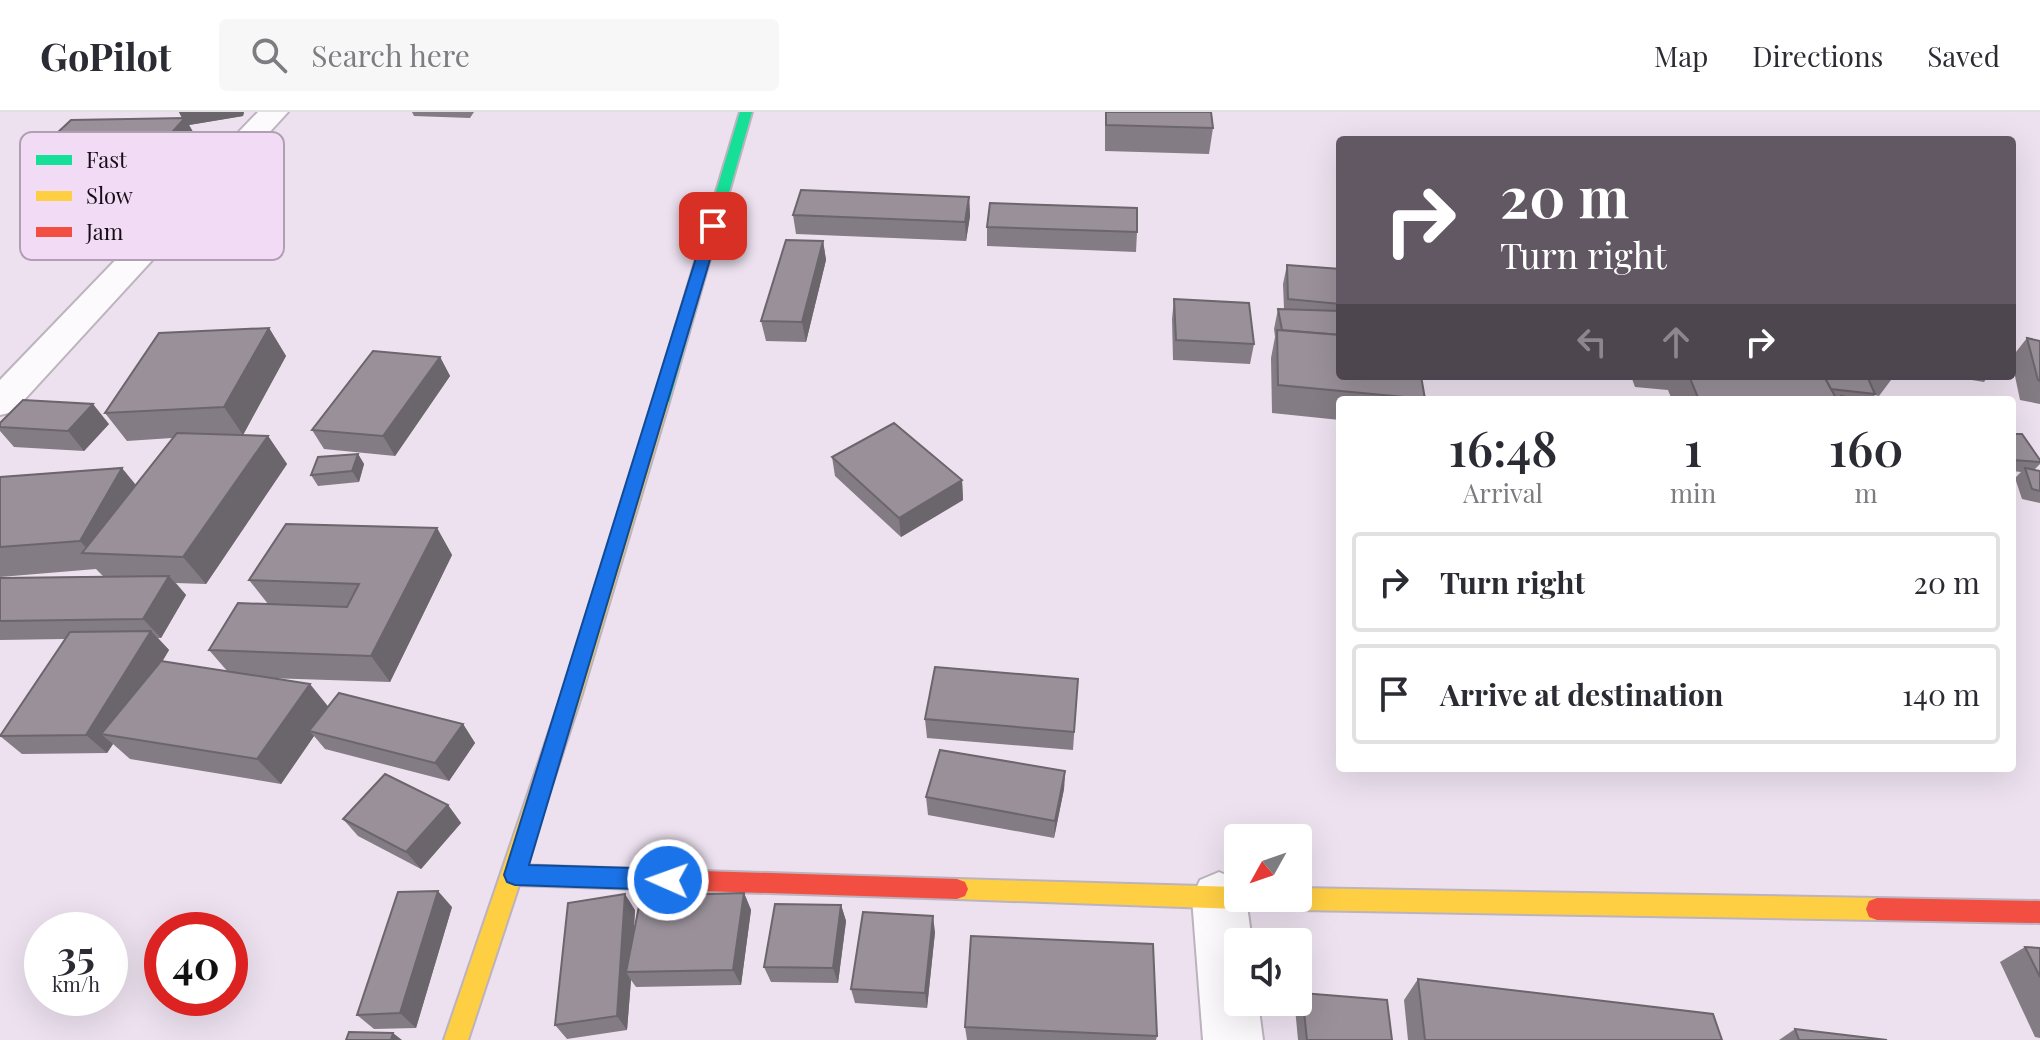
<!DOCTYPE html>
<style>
body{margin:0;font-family:"Playfair Display",serif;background:#f7f7f7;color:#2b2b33;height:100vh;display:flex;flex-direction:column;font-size:30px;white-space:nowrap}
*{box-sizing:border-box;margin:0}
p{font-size:26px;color:#7c7c81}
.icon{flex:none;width:44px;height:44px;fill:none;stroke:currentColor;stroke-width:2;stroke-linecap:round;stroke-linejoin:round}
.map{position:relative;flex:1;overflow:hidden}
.sheet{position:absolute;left:1336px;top:284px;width:680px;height:376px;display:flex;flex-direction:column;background:#fff;border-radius:8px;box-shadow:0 8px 32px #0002}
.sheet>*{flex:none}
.hud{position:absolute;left:1336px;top:24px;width:680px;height:244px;border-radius:8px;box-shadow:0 8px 32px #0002;background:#615863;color:#fff;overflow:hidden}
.needle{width:52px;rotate:230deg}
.buttons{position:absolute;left:1224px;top:712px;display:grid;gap:16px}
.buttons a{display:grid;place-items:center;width:88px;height:88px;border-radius:8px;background:#fff;box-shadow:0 8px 32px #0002;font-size:40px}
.speed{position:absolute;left:24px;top:800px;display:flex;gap:16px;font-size:40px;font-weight:700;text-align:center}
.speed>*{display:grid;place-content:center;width:104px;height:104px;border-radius:50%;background:#fff;box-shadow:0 8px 32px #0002;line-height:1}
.speed small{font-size:20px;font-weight:400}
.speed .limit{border:12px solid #d22;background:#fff;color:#111}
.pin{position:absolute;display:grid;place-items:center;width:68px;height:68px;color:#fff;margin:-34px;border-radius:16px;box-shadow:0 4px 12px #0006}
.me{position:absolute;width:88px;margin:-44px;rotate:272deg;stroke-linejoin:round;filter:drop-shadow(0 0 6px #0008)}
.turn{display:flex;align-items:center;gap:28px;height:168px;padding:0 32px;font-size:36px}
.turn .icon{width:104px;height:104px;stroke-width:2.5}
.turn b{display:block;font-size:56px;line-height:68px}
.lanes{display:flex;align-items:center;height:76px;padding:0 32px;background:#0003;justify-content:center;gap:40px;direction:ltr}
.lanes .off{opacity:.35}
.eta{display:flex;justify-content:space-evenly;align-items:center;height:136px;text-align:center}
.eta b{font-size:48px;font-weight:600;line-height:56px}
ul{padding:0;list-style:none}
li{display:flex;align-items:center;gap:24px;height:100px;margin:0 16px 12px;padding:0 16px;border:4px solid #e1e1e2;border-radius:8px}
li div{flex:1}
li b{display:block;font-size:30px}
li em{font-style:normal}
header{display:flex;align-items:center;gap:48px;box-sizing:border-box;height:112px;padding:0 40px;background:#fff;border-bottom:2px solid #e1e1e2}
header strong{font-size:38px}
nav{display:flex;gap:44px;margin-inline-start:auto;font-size:28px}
.search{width:560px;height:72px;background:#f7f7f7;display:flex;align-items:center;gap:20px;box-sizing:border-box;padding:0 28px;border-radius:8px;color:#7c7c81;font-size:30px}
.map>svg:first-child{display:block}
</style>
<header>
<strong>GoPilot</strong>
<div class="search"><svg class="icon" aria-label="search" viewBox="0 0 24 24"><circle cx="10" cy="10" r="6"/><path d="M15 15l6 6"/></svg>Search here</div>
<nav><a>Map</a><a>Directions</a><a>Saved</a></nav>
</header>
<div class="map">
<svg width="2040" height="928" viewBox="0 0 2040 928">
<rect width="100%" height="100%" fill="#ede1ef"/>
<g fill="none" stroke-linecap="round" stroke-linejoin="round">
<g stroke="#bcb3be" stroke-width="4">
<g id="street">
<path d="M 258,0 L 288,0 L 13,300 L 0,303 L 0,268 Z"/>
<path d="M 1219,760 L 1238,768 L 1238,786 L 1246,786 L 1252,830 L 1238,830 L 1238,890 L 1258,890 L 1263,928 L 1203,928 L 1192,786 L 1200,768 Z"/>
</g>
</g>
<g stroke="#bcb3be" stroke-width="4">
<path id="fast" d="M 740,0 L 752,0 L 669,290 L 661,295 L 655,294 L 653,290 Z"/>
</g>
<g stroke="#bcb3be" stroke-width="4">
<g id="slow">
<path d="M 661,285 L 669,290 L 582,582 L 468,928 L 444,928 L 562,582 L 653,290 Z"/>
<path d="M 957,767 L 1238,775 L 1238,786 L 1298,786 L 1298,776 L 1877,786 L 1885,789 L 1888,797 L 1885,805 L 1877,808 L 1238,797 L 957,787 L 949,784 L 946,777 L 949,770 Z"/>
</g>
</g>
<g stroke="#bcb3be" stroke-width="4">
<g id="jam">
<path d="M 515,753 L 957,767 L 965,770 L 968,777 L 965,784 L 957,787 L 515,773 L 507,770 L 504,763 L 507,756 Z"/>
<path d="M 1877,786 L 2040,789 L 2040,811 L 1877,808 L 1869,805 L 1866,797 L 1869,789 Z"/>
</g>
</g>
<use href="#street" fill="#fcfafd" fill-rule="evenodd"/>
<use href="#fast" fill="#16e098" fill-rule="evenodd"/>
<use href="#slow" fill="#ffcf43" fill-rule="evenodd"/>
<use href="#jam" fill="#f24e42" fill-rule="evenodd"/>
</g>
<g fill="#847c84">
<path d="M 179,0 L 244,0 L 243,4 L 189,13 L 200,32 L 161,77 L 43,79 L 24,52 L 182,6 Z"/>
<path d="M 412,0 L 474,0 L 470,6 L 414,4 Z"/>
<path d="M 1105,0 L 1211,0 L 1213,16 L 1209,42 L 1105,39 Z"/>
<path d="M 969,85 L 970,104 L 966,129 L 796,122 L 793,103 Z"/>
<path d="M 987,115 L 1137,120 L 1136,140 L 987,134 Z"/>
<path d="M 823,129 L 826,148 L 806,230 L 766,229 L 761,209 Z"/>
<path d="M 1287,153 L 1340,157 L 1340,264 L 1425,287 L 1424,288 L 1340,288 L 1340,308 L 1272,301 L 1271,246 L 1275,225 L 1274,217 L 1278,197 L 1284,197 L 1283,172 Z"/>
<path d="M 1174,187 L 1254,232 L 1250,252 L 1173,248 L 1172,207 Z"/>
<path d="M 269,216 L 286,244 L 243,323 L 268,324 L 287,352 L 206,472 L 176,471 L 186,483 L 161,526 L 158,526 L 169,538 L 162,550 L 228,560 L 209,538 L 268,492 L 249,468 L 437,416 L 452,443 L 390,570 L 267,566 L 328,595 L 463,612 L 475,631 L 449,669 L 325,637 L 314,624 L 281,672 L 130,647 L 113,632 L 107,641 L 22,642 L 0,624 L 65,527 L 0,528 L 0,466 L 103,464 L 96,457 L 0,465 L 0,365 L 136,373 L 172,326 L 127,329 L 105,301 Z"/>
<path d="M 2027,226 L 2040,229 L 2040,292 L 2020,288 L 2012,250 L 2012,245 Z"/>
<path d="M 440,245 L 450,264 L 395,344 L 324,337 L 312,318 Z"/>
<path d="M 1631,264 L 1894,264 L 1879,284 L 1875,283 L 1871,288 L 1672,288 L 1668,278 L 1635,275 Z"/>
<path d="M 1948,264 L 1988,264 L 1984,270 Z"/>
<path d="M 0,311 L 109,312 L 84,339 L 14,335 L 0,319 Z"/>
<path d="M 2012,322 L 2040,348 L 2040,352 L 2034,358 L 2040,359 L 2040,391 L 2022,387 L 2015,366 L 2021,360 L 2012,359 Z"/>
<path d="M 358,342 L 364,352 L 359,370 L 318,374 L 311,363 Z"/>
<path d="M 832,345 L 962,368 L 963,388 L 901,425 L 835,364 Z"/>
<path d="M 1078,567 L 1073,638 L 927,626 L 925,607 Z"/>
<path d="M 1065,659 L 1064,677 L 1054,726 L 928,703 L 926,685 Z"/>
<path d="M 448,693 L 461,711 L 421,757 L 358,724 L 343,707 Z"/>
<path d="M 744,781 L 751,798 L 741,873 L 636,875 L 631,868 L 627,918 L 567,927 L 555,913 L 635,798 L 634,819 Z"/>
<path d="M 841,793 L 846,809 L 838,871 L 771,870 L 764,855 Z"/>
<path d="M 452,795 L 416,916 L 374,917 L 357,903 Z"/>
<path d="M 935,820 L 927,896 L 855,891 L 851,877 Z"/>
<path d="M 2025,835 L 2040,836 L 2040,926 L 2035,925 L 2000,850 Z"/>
<path d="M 1418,867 L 1722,928 L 1408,928 L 1404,888 Z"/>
<path d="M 1302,881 L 1392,928 L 1298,928 L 1295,896 Z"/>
<path d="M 965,915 L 1157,924 L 1156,928 L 967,928 Z"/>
<path d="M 1795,917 L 1887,928 L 1779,928 Z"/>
</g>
<g fill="#6b656c">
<path d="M 179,0 L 244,0 L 243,4 L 189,13 L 200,32 L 161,77 L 145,50 L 183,8 Z"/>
<path d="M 969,85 L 970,104 L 966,129 L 965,110 Z"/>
<path d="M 823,129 L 826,148 L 806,230 L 802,210 Z"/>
<path d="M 269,216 L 286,244 L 243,323 L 224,295 Z"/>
<path d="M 440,245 L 450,264 L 395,344 L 383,324 Z"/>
<path d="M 93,292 L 109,312 L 84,339 L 68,319 Z"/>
<path d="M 268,324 L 287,352 L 206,472 L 183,445 Z"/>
<path d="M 358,342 L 364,352 L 359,370 L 352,359 Z"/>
<path d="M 122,356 L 145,384 L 92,442 L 80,429 Z"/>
<path d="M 962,368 L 963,388 L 901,425 L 899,406 Z"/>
<path d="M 437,416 L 452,443 L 390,570 L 371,544 Z"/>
<path d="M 169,464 L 186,483 L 161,526 L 143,507 Z"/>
<path d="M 151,519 L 169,538 L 117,624 L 101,622 L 113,632 L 107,641 L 86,623 Z"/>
<path d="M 310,572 L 331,598 L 309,619 L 314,624 L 281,672 L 257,647 Z"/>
<path d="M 463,612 L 475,631 L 449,669 L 435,651 Z"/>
<path d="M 1065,659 L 1064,677 L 1054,726 L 1055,709 Z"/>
<path d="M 448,693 L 461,711 L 421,757 L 406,740 Z"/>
<path d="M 438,779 L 452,795 L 416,916 L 400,901 Z"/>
<path d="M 744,781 L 751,798 L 741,873 L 733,858 Z"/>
<path d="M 625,782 L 635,798 L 631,860 L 626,860 L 631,868 L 627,918 L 617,904 Z"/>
<path d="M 841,793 L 846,809 L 838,871 L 833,856 Z"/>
<path d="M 933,804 L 935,820 L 927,896 L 925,881 Z"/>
<path d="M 393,921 L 402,928 L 391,928 Z"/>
</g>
<g fill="#99909a" stroke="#6b656c" stroke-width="2">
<path d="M 1106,0 L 1211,0 L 1213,16 L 1106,13 Z"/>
<path d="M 185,6 L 145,50 L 24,52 L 71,8 Z"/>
<path d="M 801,78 L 969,85 L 965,110 L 793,103 Z"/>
<path d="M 990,91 L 1137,96 L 1137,120 L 987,115 Z"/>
<path d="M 786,128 L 823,129 L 802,210 L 761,209 Z"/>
<path d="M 1287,153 L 1340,157 L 1340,192 L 1288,187 Z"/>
<path d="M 1174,187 L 1249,191 L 1254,232 L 1176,228 Z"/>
<path d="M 1278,197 L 1340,199 L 1340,223 L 1282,218 Z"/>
<path d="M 269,216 L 224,295 L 105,301 L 159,221 Z"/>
<path d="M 1277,218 L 1340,223 L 1340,264 L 1421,264 L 1425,287 L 1278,273 Z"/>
<path d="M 2027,226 L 2040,229 L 2040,269 L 2038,268 Z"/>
<path d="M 373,239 L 440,245 L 383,324 L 312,318 Z"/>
<path d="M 1689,264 L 1824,264 L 1837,288 L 1699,288 Z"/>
<path d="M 1824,264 L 1867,264 L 1875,282 L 1831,277 Z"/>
<path d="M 1841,284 L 1860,288 L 1841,288 Z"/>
<path d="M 23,288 L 93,292 L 68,319 L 0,315 L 0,311 Z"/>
<path d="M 894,311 L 962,368 L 899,406 L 832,345 Z"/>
<path d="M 177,321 L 268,324 L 183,445 L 82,441 Z"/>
<path d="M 2012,322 L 2022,322 L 2040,348 L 2040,350 L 2012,348 Z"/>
<path d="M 358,342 L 352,359 L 311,363 L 318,345 Z"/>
<path d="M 122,356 L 80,429 L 0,435 L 0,365 Z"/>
<path d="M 2025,356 L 2040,359 L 2040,379 L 2032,377 Z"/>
<path d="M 286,412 L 437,416 L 371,544 L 209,538 L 238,491 L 347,495 L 359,472 L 249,468 Z"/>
<path d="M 169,464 L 143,507 L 0,509 L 0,466 Z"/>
<path d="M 151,519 L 86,623 L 0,624 L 70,520 Z"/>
<path d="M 161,549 L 310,572 L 257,647 L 101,622 Z"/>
<path d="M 935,555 L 1078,567 L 1074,620 L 925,607 Z"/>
<path d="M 339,581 L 463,612 L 435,651 L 309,619 Z"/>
<path d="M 940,638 L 1065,659 L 1055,709 L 926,685 Z"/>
<path d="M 385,662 L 448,693 L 406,740 L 343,707 Z"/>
<path d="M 438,779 L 400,901 L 357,903 L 398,780 Z"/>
<path d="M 744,781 L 733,858 L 626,860 L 641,784 Z"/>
<path d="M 625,782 L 617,904 L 555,913 L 568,791 Z"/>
<path d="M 775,792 L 841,793 L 833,856 L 764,855 Z"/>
<path d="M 863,800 L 933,804 L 925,881 L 851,877 Z"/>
<path d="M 971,824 L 1153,832 L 1157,924 L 965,915 Z"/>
<path d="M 2025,835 L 2040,836 L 2040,865 Z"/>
<path d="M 1418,867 L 1713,902 L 1722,928 L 1425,928 Z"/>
<path d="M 1302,881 L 1387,888 L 1392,928 L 1307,928 Z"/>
<path d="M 1795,917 L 1887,928 L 1799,928 Z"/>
<path d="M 349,920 L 393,921 L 391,928 L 346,928 Z"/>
</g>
<path fill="#1a73e8" stroke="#114b97" stroke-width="2" d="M 713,110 L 720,114 L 529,753 L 668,757 L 676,760 L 679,768 L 676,775 L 668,778 L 515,773 L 507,770 L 504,763 L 706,114 Z"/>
<rect x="20" y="20" width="264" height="128" rx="12" fill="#f2dbf5" stroke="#b09eb2" stroke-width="2"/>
<rect x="36" y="43" width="36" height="10" fill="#16e098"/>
<rect x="36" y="79" width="36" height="10" fill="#ffcf43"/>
<rect x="36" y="115" width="36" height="10" fill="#f24e42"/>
<g font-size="22" fill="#160e17">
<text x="86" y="56">Fast</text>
<text x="86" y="92">Slow</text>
<text x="86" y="128">Jam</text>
</g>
</svg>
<div class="buttons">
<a><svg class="needle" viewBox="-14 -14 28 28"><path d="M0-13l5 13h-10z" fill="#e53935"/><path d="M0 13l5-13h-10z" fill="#7c7c81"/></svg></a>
<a><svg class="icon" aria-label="sound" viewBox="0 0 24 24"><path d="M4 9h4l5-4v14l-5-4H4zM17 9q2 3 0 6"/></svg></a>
</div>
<div class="speed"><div>35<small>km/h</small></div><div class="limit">40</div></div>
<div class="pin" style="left:713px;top:114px;background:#d93025"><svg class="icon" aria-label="arrive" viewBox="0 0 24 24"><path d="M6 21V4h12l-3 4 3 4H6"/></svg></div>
<svg class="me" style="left:668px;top:768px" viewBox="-20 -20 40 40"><circle r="17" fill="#1a73e8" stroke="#fff" stroke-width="3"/><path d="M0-11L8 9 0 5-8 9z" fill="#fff"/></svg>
<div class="hud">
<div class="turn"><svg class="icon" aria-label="right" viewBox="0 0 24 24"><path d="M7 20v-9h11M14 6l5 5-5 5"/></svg><div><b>20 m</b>Turn right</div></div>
<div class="lanes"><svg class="icon off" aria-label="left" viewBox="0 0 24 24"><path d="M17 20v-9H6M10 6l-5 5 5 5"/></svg><svg class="icon off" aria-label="ahead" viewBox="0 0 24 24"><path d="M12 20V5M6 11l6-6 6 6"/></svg><svg class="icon" aria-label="right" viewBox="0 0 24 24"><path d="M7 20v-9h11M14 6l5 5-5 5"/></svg></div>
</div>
<section class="sheet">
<div class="eta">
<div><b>16:48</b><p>Arrival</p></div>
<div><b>1</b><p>min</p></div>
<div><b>160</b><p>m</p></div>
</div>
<ul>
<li><svg class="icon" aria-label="right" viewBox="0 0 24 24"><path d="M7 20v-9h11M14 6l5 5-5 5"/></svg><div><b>Turn right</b></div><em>20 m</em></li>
<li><svg class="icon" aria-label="arrive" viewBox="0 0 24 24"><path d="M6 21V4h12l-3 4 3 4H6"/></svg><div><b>Arrive at destination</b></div><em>140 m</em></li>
</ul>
</section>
</div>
